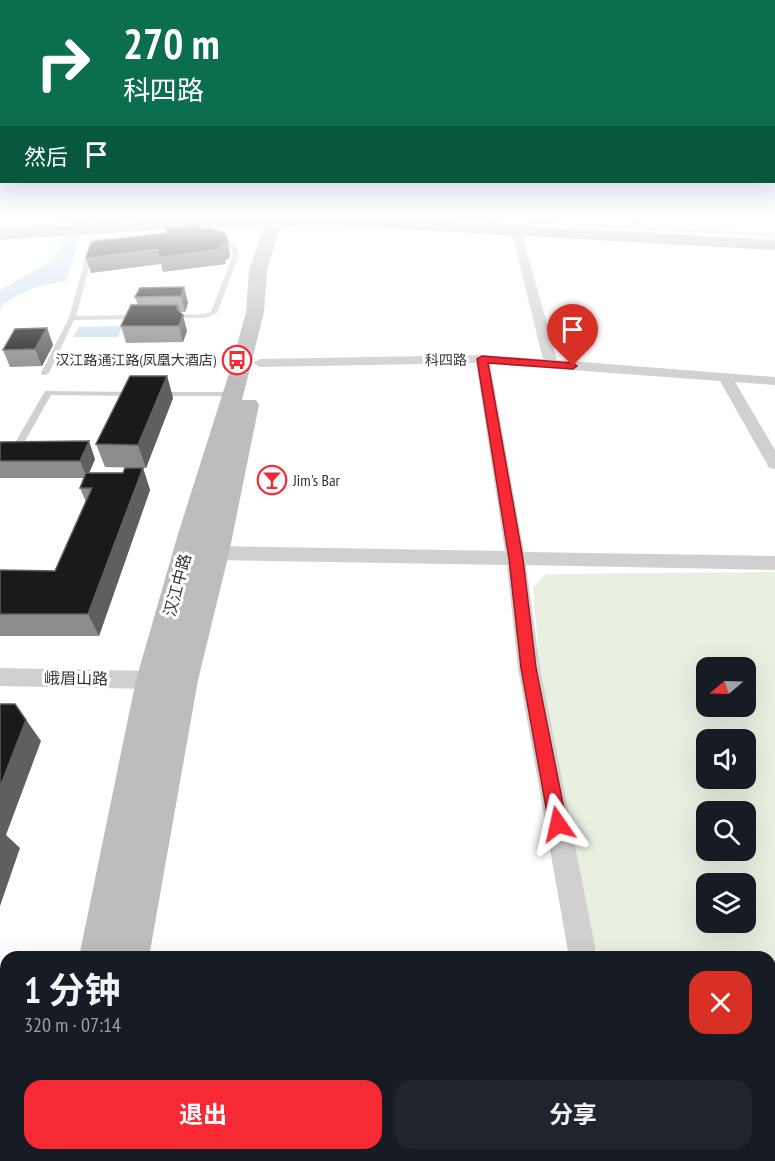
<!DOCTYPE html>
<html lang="zh">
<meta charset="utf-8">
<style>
body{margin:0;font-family:"PT Sans Narrow","Noto Sans SC",sans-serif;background:#20242c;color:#f1f3f6;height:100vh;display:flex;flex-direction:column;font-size:22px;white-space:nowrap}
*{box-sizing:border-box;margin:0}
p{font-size:20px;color:#9ea1a6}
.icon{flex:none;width:33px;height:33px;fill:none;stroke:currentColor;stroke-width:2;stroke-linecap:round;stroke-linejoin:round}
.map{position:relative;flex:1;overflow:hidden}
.details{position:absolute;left:0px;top:951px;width:776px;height:210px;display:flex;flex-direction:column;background:#171b24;border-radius:18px 18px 0 0;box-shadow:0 6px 24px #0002}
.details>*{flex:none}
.banner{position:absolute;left:0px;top:0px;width:776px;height:183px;box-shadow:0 6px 24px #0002;background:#0b6e4f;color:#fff;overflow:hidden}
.needle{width:39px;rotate:251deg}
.fabs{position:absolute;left:696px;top:657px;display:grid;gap:12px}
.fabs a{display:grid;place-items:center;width:60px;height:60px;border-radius:12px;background:#171b24;box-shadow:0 6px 24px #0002;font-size:30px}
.pin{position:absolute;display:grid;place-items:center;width:51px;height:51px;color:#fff;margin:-62px -26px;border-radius:50% 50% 50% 0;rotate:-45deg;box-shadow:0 0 6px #0007}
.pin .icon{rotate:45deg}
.me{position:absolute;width:66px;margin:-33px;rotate:349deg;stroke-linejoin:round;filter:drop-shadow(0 0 4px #0008)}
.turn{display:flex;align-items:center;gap:21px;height:126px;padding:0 24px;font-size:27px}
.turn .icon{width:78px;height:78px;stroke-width:2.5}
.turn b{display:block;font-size:42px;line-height:51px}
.then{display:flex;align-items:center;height:57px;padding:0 24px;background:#0003;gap:12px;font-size:22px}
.round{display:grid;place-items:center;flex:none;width:63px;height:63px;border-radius:18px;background:#20242c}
.headline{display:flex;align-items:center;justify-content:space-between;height:102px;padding:0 24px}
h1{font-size:36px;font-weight:700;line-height:45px}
.primary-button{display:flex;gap:12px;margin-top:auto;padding:12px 24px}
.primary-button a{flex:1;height:69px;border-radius:18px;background:#f62934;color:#fff;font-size:24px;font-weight:700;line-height:69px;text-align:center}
.primary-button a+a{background:#20242c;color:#f1f3f6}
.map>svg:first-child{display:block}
</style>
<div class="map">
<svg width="775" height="1161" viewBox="0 0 775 1161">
<rect width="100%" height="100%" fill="#fff"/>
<path fill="#e9f0e1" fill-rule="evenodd" d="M 775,572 L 775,987 L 770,987 L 770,957 L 603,957 L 594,946 L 540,672 L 533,587 L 546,574 ZM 706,668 L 746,668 L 746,706 L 706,706 ZM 706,740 L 746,740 L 746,778 L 706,778 ZM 706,812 L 746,812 L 746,850 L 706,850 ZM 706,884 L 746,884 L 746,922 L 706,922 Z"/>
<g fill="#cce2f1">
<path d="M 74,218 L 91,218 L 77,246 L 66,281 C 39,285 22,290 1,306 L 0,313 L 0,290 L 50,262 L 63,243 Z"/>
<path d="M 123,326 L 118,337 L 73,337 L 79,327 Z"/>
</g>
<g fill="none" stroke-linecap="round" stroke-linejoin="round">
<g fill="#d0d0d0" fill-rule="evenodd">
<path d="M 117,218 L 149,218 L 0,230 L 0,226 Z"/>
<path d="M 408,218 L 439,218 L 498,222 L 501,224 L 498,226 Z"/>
<path d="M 489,218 L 775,233 L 775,237 L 491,221 Z"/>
<path d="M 216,236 L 236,245 L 239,255 L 217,313 L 205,318 L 170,318 L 169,317 L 172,315 L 204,314 L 211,312 L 233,255 L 231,247 L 214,239 L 214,237 Z"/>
<path d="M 93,239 L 108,238 L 111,240 L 96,243 L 76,316 L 138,315 L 141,317 L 138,319 L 74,320 L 49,373 L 45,375 L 42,375 L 41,373 L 69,318 L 90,241 Z"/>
<path d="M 45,391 L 134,392 L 138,394 L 134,396 L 51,395 L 21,448 L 23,450 L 22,452 L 12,452 L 11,450 Z"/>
<path d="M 156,392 L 233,392 L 237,394 L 233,396 L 156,396 Z"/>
</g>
<g fill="#d0d0d0" fill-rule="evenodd">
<path d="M 629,218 L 639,218 L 642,224 L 641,226 L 633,226 Z"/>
<path d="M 516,227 L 521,230 L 557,360 L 775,377 L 775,385 L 735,382 L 775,450 L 775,469 L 769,468 L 767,464 L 720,381 L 490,364 L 524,552 L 775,556 L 775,570 L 526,565 L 540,668 L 597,957 L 569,957 L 518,668 L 507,565 L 215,560 L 208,558 L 206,553 L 208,548 L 215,546 L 505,551 L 476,363 L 260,367 L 253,363 L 260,359 L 482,355 L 543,359 L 511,230 Z"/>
<path d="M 0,668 L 152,671 L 160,673 L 163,680 L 160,687 L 152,689 L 0,686 Z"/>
<rect x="770" y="987" width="5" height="30"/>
<path d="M 730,1155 L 764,1155 L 766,1161 L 732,1161 Z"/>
</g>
<g fill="#bdbdbd" fill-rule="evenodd">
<path d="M 267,218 L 283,218 L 267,270 L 264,312 L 242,400 L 256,400 L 259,405 L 229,553 L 198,680 L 149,957 L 79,957 L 136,680 L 178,534 L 232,364 L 246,312 L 249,270 Z"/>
<path d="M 31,1155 L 111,1155 L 110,1161 L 29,1161 Z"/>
</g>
<path fill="#ababab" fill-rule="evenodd" d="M 180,218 L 389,218 L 775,240 L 775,250 L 329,225 L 186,228 L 0,240 L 0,230 Z"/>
</g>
<g fill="#8c8c8c">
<path d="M 184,287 L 188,303 L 185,312 L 180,312 L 187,331 L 183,342 L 126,343 L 121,326 L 138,305 L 135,297 Z"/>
<path d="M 47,328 L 53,345 L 42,366 L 10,367 L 3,350 Z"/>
<path d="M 167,376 L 173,398 L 146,468 L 105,467 L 96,444 Z"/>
<path d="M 0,442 L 95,459 L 89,473 L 123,473 L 143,468 L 150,490 L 99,636 L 0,636 L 0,570 L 55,571 L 86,502 L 80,488 L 84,478 L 0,478 Z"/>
</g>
<g fill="#5f5f5f">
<path d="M 228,241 L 230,255 L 229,259 L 225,260 L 226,264 L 163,272 L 161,264 L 91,273 L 86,258 L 158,249 L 221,245 Z"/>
<path d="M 184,287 L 188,303 L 185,312 L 181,296 Z"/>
<path d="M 178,305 L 182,319 L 183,315 L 187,331 L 183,342 L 179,326 L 177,309 Z"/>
<path d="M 47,328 L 53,345 L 42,366 L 35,349 Z"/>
<path d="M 167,376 L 173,398 L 146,468 L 138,445 Z"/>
<path d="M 89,441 L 95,459 L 87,478 L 80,461 Z"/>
<path d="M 143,468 L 150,490 L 99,636 L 88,614 Z"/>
<path d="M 15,704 L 41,741 L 6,835 L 20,848 L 0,906 L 0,787 Z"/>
</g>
<g fill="#1a1a1a" stroke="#5f5f5f" stroke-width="1.5">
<path d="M 199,225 L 200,229 L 211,228 L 225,233 L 228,241 L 226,245 L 221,245 L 223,249 L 159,257 L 158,249 L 86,258 L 91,243 L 96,241 L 167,233 L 166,228 Z"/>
<path d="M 184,287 L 181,296 L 135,297 L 140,288 Z"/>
<path d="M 131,305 L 178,305 L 177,309 L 183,315 L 179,326 L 121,326 Z"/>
<path d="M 47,328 L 35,349 L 3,350 L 15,329 Z"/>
<path d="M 130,376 L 167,376 L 138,445 L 96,444 Z"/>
<path d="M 89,441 L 80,461 L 0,461 L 0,442 Z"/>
<path d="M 125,468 L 143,468 L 88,614 L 0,614 L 0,570 L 55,571 L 92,488 L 80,488 L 86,473 L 123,473 Z"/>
<path d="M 0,704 L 15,704 L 26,720 L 0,787 Z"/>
</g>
<linearGradient id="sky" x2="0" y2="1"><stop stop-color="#9dc6ec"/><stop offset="0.57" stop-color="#fff"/><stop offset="1" stop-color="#fff" stop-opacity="0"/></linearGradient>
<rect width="775" height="381" fill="url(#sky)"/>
<path fill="#f62934" stroke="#a01b22" stroke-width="1.5" d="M 482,356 L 573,363 L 577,366 L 573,369 L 488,363 L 523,559 L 536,668 L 567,824 L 565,830 L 558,833 L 552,830 L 549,824 L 521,668 L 509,559 L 477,359 Z"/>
<defs>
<g id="bus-ring" transform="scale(1.5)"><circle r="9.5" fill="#fff" stroke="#f62934" stroke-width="1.5"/><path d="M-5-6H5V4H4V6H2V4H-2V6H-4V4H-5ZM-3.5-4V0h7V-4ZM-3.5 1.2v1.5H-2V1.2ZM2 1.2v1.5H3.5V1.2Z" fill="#f62934"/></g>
<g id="bar-ring" transform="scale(1.5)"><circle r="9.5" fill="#fff" stroke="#f62934" stroke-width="1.5"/><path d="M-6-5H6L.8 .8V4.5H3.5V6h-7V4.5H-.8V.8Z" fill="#f62934"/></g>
</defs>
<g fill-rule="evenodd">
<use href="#bus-ring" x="237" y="360"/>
<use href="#bar-ring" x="272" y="480"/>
</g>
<g text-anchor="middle" stroke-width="6" stroke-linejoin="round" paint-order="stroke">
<g font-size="14" fill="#333" stroke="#fff" text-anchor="end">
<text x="216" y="365">汉江路通江路(凤凰大酒店)</text>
</g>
<g font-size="14" fill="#333" stroke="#fff">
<text transform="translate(446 360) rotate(-1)" y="5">科四路</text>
</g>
<g font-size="16" fill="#333" stroke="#fff" text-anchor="start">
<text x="293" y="486">Jim's Bar</text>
</g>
<g font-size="16" fill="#333" stroke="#fff">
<text transform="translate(177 585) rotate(-75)" y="6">汉江中路</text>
<text transform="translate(76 678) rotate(1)" y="6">峨眉山路</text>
</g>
</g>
</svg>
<div class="fabs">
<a><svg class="needle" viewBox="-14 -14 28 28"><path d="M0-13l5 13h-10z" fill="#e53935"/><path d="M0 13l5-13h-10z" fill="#9ea1a6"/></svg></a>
<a><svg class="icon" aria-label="sound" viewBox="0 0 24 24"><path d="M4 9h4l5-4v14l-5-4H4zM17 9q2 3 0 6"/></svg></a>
<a><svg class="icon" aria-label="search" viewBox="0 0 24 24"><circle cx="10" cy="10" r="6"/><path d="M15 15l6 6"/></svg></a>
<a><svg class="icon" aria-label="layers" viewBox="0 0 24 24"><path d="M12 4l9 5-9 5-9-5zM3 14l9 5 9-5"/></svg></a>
</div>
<div class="pin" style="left:573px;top:366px;background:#d93025"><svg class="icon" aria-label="arrive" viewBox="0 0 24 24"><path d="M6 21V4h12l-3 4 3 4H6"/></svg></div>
<svg class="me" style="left:558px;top:824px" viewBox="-20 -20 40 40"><path d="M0-17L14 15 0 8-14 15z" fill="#f62934" stroke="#fff" stroke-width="4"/></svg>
<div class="banner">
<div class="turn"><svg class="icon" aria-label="right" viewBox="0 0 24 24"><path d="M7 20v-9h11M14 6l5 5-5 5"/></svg><div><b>270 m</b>科四路</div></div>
<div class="then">然后<svg class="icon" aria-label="arrive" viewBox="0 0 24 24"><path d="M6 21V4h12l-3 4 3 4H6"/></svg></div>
</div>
<section class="details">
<div class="headline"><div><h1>1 分钟</h1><p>320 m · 07:14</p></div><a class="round" style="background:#d93025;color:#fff"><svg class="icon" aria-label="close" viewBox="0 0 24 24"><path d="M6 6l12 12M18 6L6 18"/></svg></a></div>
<div class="primary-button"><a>退出</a><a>分享</a></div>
</section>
</div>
